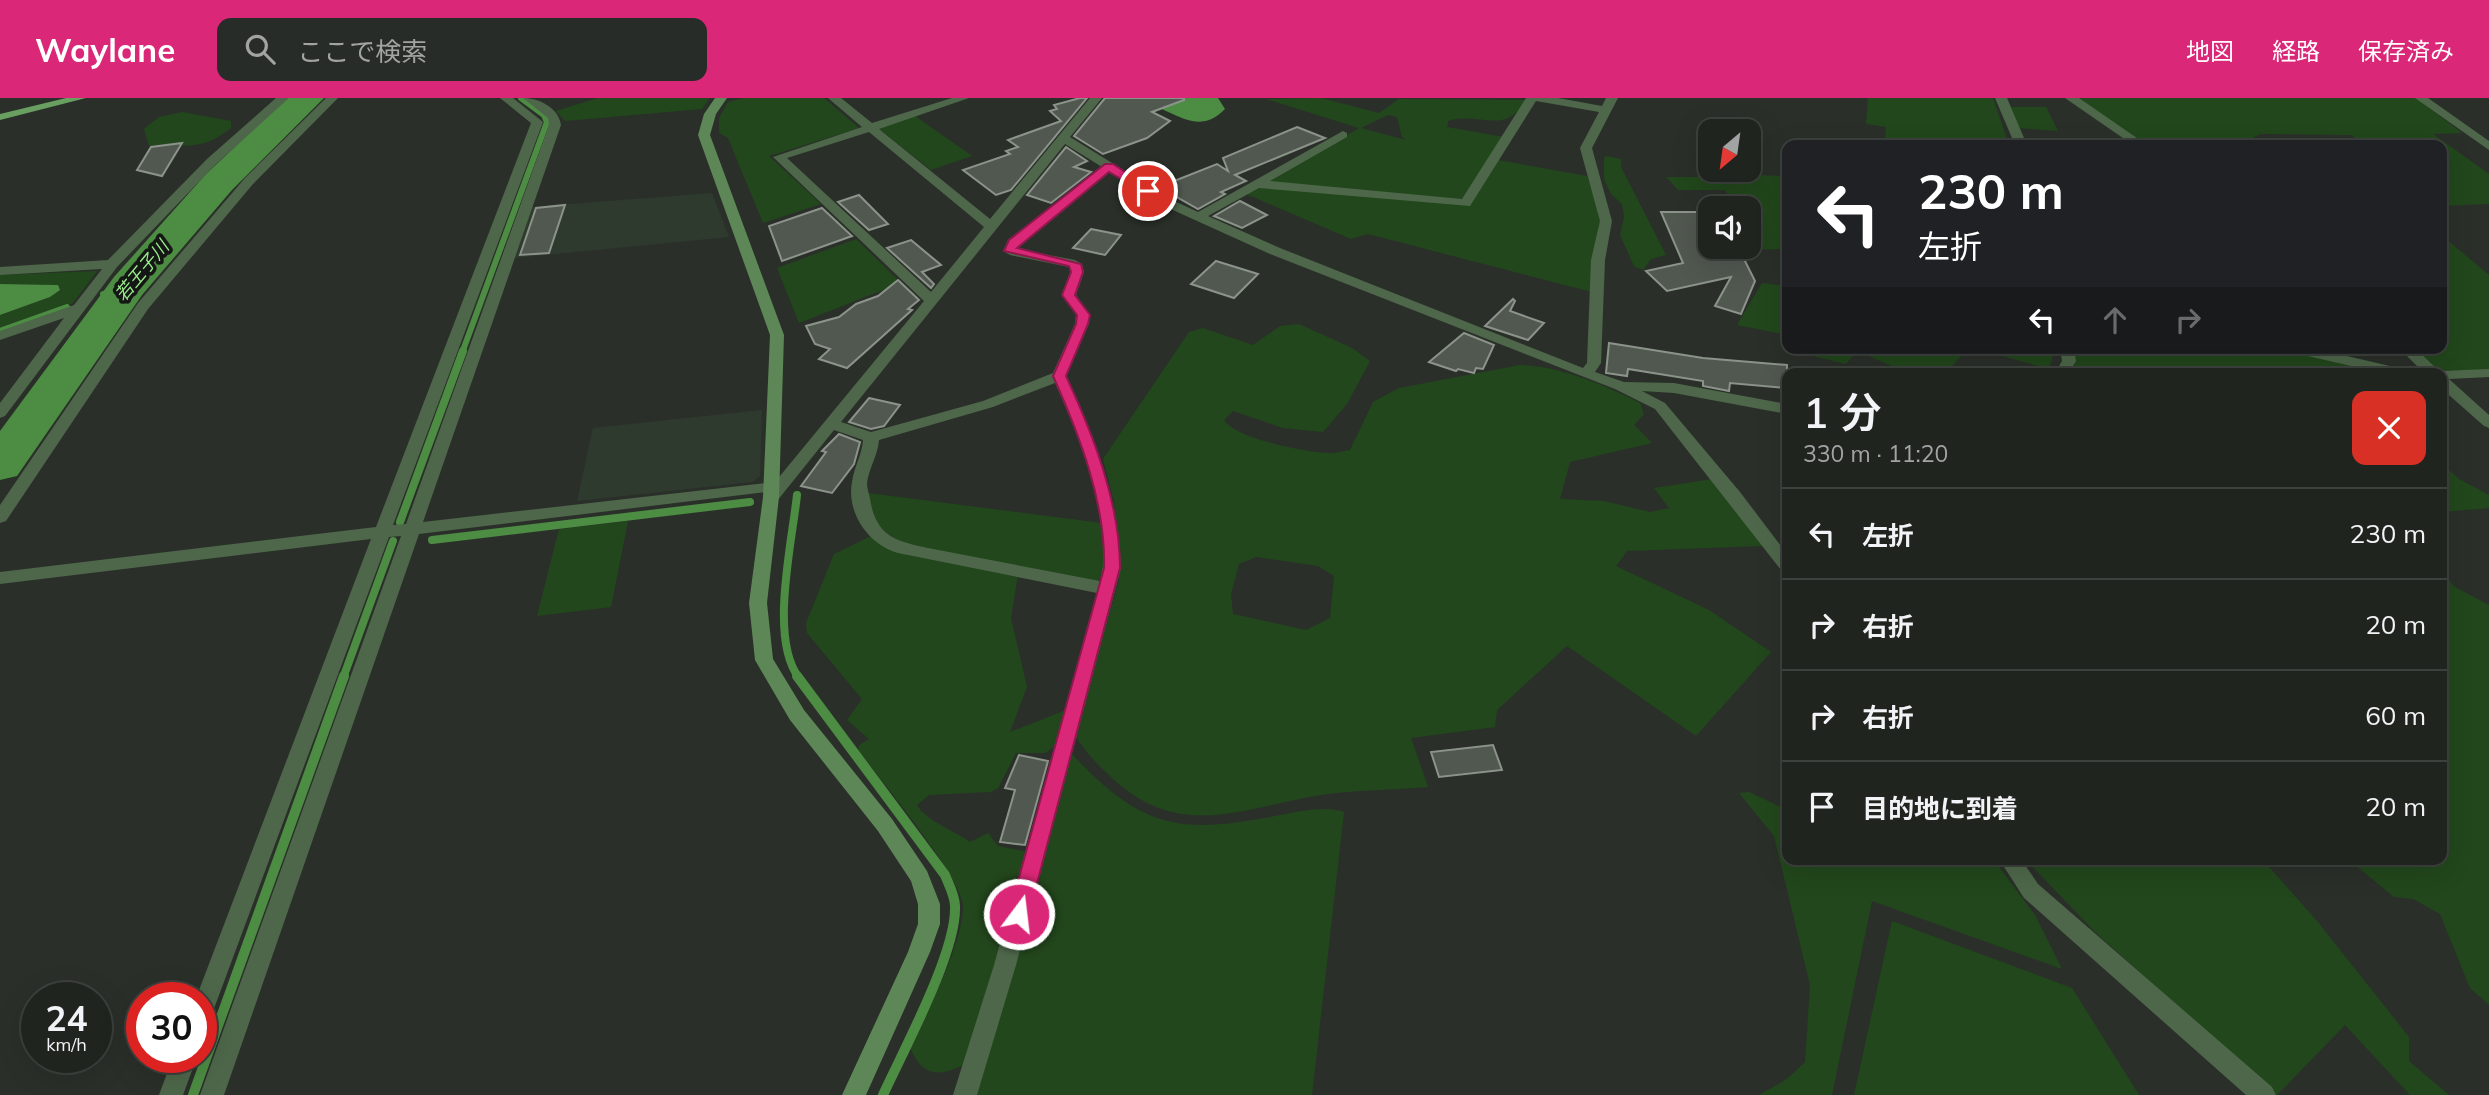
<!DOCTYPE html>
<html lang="ja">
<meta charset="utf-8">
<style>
body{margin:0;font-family:Mulish,"Noto Sans JP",sans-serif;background:#282c28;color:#f1f3f6;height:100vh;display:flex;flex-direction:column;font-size:26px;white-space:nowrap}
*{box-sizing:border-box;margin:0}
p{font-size:23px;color:#a2a4a4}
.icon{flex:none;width:38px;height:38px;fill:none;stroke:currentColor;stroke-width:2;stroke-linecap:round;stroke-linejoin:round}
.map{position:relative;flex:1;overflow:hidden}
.details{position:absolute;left:1782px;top:270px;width:665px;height:497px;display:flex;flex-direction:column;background:#20241f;border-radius:14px;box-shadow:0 7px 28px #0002,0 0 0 2px #3d413d}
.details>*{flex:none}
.guide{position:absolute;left:1782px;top:42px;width:665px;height:214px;border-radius:14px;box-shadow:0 7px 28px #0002,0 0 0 2px #3d413d;background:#202124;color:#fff;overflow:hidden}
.needle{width:46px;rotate:209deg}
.controls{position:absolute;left:1698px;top:21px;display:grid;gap:14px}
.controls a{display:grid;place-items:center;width:63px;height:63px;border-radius:14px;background:#20241f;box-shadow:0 7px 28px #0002,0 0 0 2px #3d413d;font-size:35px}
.speed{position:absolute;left:21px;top:884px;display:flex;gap:14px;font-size:35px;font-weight:700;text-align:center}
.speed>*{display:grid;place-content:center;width:91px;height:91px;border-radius:50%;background:#20241f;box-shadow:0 7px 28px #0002,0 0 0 2px #3d413d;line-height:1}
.speed small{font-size:18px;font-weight:400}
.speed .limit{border:10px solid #d22;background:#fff;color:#111}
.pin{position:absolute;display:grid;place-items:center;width:60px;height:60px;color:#fff;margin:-30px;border:4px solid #fff;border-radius:50%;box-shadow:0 2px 7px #0007}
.me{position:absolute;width:77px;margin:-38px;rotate:15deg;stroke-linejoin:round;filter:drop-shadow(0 0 5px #0008)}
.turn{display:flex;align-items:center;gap:24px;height:147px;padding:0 21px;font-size:32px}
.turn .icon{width:91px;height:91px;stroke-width:2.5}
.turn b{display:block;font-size:49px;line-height:60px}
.lanes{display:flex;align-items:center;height:66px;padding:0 21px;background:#0003;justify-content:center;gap:35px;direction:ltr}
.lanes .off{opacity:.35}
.round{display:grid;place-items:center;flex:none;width:74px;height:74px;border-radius:14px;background:#282c28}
.overview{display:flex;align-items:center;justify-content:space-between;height:119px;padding:0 21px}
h1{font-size:42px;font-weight:600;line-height:52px}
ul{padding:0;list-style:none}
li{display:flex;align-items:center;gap:21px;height:91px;padding:0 21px;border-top:2px solid #3d413d}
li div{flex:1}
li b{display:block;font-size:26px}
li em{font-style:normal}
header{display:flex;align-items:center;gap:42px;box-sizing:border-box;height:98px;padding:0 35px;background:#db2777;color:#fff}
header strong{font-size:33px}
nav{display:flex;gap:38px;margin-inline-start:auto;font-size:24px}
.search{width:490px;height:63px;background:#282c28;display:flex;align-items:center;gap:18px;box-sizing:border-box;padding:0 24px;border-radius:14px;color:#a2a4a4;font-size:26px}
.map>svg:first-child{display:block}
</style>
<header>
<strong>Waylane</strong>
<div class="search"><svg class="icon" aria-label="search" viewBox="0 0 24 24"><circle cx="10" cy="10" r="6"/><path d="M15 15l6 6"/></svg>ここで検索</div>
<nav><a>地図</a><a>経路</a><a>保存済み</a></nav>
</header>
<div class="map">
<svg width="2489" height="997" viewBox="0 0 2489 997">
<rect width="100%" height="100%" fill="#2a3029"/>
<g fill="#2f3a2e">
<path d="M 712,95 L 729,139 L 514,160 L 532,109 Z"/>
<path d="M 762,312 L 760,378 L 752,384 L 577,403 L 593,330 Z"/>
</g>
<g fill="#22471c" fill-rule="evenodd">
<path d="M 598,0 L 710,0 L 702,11 L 565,23 L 556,13 Z"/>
<path d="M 743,0 L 824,0 L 859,30 L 769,58 L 821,106 L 763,125 L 728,40 L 719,35 L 719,20 L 728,4 Z"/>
<path d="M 1321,0 L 1379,15 L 1399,1 L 1526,2 C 1504,39 1480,13 1448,23 L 1447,29 L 1504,39 L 1463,100 L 1455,102 L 1268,84 L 1359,30 L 1266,1 ZM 1388,17 L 1397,19 L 1402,39 L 1406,42 L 1361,30 Z"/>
<path d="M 1868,0 L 1993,0 L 2009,47 L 1933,47 L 1885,40 L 1886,29 L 1866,26 Z"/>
<path d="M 2076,0 L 2416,0 L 2462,35 L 2433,36 L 2489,76 L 2489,106 L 2441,108 L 2441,47 L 2364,47 L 2351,37 L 2260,36 L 2240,47 L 2146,47 Z"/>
<path d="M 2011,9 L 2046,9 L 2058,33 L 2019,30 Z"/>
<path d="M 182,14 L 231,23 L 231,30 C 197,56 186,44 149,48 L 144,31 L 159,19 Z"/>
<path d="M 915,18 L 972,58 L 931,72 L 878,30 Z"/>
<path d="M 1606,58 L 1621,61 L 1621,69 L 1666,157 L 1651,161 L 1643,172 L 1634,168 L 1620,137 L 1624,119 L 1622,106 L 1611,96 L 1604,81 L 1604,60 Z"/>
<path d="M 1498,62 L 1587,78 L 1601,119 L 1592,194 L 1368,136 L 1351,141 L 1246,96 L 1261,88 L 1463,107 Z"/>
<path d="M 1712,76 L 1787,78 L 1787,162 L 1780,151 L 1743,152 L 1741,149 L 1748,149 L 1748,110 L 1719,110 L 1733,109 L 1725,92 L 1678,92 L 1666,79 L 1710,79 Z"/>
<path d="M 2441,137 L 2489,177 L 2489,272 L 2436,272 L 2412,250 L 2441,250 Z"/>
<path d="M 856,141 L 901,185 L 799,225 L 777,170 Z"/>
<path d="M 97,173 L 73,205 L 0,231 L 0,217 L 50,199 L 58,187 L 0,186 L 0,177 Z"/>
<path d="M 1762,185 L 1787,188 L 1787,237 L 1737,227 Z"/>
<path d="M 1299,226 L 1352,250 L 1370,263 L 1347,306 L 1323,334 L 1283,330 L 1233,313 L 1224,322 C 1236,341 1306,354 1328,355 C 1335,356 1343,353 1350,352 L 1373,304 L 1399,290 L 1520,267 C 1561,268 1604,287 1640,305 L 1644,316 L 1634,327 L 1652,345 L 1570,364 L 1560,401 L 1604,403 L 1650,414 L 1669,410 L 1654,390 L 1713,381 L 1763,448 L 1627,453 L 1616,468 L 1709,512 L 1771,554 L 1696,638 L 1567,548 L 1497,612 L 1495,629 L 1411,640 L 1428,689 C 1393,692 1356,692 1321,697 C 1240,710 1179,744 1110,678 C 1097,666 1084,653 1075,637 L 1119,482 L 1114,404 L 1103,361 L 1189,234 L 1203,230 L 1253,247 L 1280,228 ZM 1256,459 L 1318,468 L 1334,478 L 1330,520 L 1306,532 L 1233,516 L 1231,496 L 1239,466 Z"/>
<path d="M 1798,250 L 1968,250 L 1946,275 L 1908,275 L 1857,253 L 1846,266 L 1801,255 Z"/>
<path d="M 1974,250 L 2055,250 L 2049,271 Z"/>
<path d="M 2075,250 L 2278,250 L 2390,275 L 2074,275 Z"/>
<path d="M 2441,365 L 2459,381 L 2489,397 L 2489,410 L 2441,414 Z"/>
<path d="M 868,395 L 1102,425 L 1107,460 L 1103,480 L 1095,483 L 906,447 C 878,433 874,424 868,395 Z"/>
<path d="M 628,423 L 611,509 L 537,518 L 559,431 Z"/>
<path d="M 871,438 L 890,450 L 1018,476 L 1011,520 L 1027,589 L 1010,634 L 1066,612 L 1055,648 L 1045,655 L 1016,655 L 998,690 L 991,694 L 929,697 L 917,707 C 925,722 955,733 970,744 L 988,735 L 998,748 L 1028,754 L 965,966 C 939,980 921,978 910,949 C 927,913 963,847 963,808 C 962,779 879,680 858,652 L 859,647 L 869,641 L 847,622 L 862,601 L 807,535 L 806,525 L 834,456 Z"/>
<path d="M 2441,468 L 2453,488 L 2489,507 L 2489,907 L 2470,890 L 2440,816 L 2413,801 L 2394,799 L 2348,761 L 2441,761 Z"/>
<path d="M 1069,653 C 1139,728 1175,738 1275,718 C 1297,714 1323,707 1344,714 L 1312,997 L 974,997 L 1033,807 L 1050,717 Z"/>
<path d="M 1749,694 L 1787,712 L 1787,761 L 1993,761 L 2035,817 L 2062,871 L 1872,803 L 1832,997 L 1759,997 L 1787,981 L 1805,964 L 1810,887 L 1774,738 L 1739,695 Z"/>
<path d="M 2025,761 L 2262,761 L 2317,823 L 2409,939 L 2409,963 L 2449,997 L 2410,997 L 2345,927 L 2277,997 L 2095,834 Z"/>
<path d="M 1892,823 L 2072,890 L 2139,997 L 1854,997 Z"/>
</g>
<g fill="#4d8c43">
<path d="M 1148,0 L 1218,0 L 1225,11 C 1204,32 1188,23 1166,13 C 1158,9 1152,8 1148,0 Z"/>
<path d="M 0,186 L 58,187 L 60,192 L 50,199 L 0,217 Z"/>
</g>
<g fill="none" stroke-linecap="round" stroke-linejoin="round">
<g stroke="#4d8c43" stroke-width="6">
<path d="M 103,196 L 128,188"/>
<path d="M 0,233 L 67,209"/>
<path d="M 462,255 L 547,24 L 544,17 L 521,0"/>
</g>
<g stroke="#4d8c43" stroke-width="8">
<path d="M 797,397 C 792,445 769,541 799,580"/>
<path d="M 400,424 L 463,253"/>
<path d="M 432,442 L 750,404"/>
<path d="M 343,580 L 393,443"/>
</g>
<g stroke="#4d8c43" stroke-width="10">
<path d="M 797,578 L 945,777 C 949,787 955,798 955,808 C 957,854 903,953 883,997"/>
<path d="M 193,997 L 344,578"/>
</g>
<path fill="#4d8c43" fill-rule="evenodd" d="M 287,0 L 324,0 L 232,92 L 142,197 L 17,378 L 0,382 L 0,333 L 114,179 L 206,76 Z"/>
</g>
<g fill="#515850" stroke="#8b938a" stroke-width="2">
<path d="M 1080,0 L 1087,0 L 1011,92 L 996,97 L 963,72 L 1010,56 L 1006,53 L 1018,49 L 1008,42 L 1061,23 L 1050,13 L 1057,11 L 1054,7 Z"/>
<path d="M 1105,0 L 1184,0 L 1184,2 L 1152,14 L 1170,23 L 1147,40 L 1103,56 L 1074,38 Z"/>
<path d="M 1297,29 L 1325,40 L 1235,77 L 1246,83 L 1221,94 L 1225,96 L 1198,111 L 1159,89 L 1217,66 L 1228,73 L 1223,60 Z"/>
<path d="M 182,45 L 162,78 L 137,72 L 151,49 Z"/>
<path d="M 1066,49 L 1087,63 L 1074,69 L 1091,74 L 1051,105 L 1027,97 Z"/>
<path d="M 859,97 L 888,126 L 869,132 L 838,104 Z"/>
<path d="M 1240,103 L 1267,117 L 1242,130 L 1214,118 Z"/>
<path d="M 565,107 L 549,155 L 520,157 L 536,110 Z"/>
<path d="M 822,110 L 852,138 L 782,163 L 769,128 Z"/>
<path d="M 1661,114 L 1710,114 L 1710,149 L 1738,149 L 1755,183 L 1741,216 L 1715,208 L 1731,179 L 1667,193 L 1646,173 L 1683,165 Z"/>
<path d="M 1091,131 L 1121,137 L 1105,157 L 1073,150 Z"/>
<path d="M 911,142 L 941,167 L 922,174 L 934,186 L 931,190 L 887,150 Z"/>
<path d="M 1216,163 L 1258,176 L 1234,200 L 1191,186 Z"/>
<path d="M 898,182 L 919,202 L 908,211 L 912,212 L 847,270 L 819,261 L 830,251 L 815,246 L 806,228 L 839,219 L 856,206 L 878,198 Z"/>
<path d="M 1513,201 L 1515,203 L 1510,213 L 1544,225 L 1528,242 L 1485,228 Z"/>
<path d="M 1464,235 L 1494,247 L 1483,271 L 1476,270 L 1474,275 L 1458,271 L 1456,273 L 1429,264 Z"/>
<path d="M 1609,245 L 1703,260 L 1787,267 L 1787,290 L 1730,285 L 1729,293 L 1703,288 L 1703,283 L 1628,271 L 1627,278 L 1606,275 Z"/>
<path d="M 869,300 L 900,307 L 884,328 L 871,331 L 849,324 Z"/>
<path d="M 839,336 L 860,344 L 854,366 L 832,395 L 801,388 L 826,354 L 822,353 Z"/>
<path d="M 1493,647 L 1502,672 L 1439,679 L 1431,654 Z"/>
<path d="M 1019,657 L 1048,663 L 1025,747 L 1000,744 L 1015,692 L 1005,690 Z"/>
</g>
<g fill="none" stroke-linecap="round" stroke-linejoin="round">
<g fill="#4e674a" fill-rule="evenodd">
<path d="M 276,0 L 289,0 L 215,67 L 117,169 L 5,318 L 0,320 L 0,305 L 64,220 L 0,242 L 0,233 L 74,207 L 102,171 L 0,177 L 0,169 L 108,162 L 207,61 Z"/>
<path d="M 326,0 L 338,0 L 253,86 L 148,211 L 6,423 L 0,425 L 0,407 L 138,205 L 245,80 Z"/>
<path d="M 500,0 L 513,0 L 543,24 L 393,427 L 406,426 L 549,27 L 548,20 L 523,0 C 539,0 559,10 561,27 L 423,424 L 775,384 L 924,203 L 773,59 L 862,29 L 828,0 L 841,0 L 872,25 L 952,0 L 969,0 L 879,31 L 990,121 L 1090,0 L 1102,0 L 1070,39 L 1172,102 L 1198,114 L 1343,33 L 1347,35 L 1347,39 L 1270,83 L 1462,101 L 1526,0 L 1558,0 L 1602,8 L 1606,0 L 1618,0 L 1592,50 L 1612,123 L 1605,162 L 1601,265 L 1595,274 L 1624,284 L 1674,285 L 1787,306 L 1787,316 L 1674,295 L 1642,293 L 1665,305 L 1740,394 L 1787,456 L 1787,474 L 1781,472 L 1655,311 L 1615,291 L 1270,156 L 1164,108 L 1110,74 L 1017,151 L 1075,162 L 1082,166 L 1084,174 L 1076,197 L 1090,217 L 1089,226 L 1066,278 C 1095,340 1118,401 1121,470 L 1016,867 L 977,997 L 953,997 L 994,867 L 1097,495 L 898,455 C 869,447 846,415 852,384 C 854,369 862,357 863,342 L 834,332 L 777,403 L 771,404 L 763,399 L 766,394 L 419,436 L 224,997 L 200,997 L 401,438 L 389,439 L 212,916 L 209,924 L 201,927 L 201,900 L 196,900 L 371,441 L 0,486 L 0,474 L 376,429 L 531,25 ZM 1536,3 L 1599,14 L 1580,50 L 1600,123 L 1591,162 L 1587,265 L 1583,270 L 1280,150 L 1208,118 L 1259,90 L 1470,108 ZM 869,34 L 984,129 L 931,194 L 787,60 ZM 1065,46 L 1102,69 L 1008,142 L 1003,153 L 1010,157 L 1069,169 L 1070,174 L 1062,197 L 1076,217 L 1075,226 L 1053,275 L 983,303 L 871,334 L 841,324 ZM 1055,285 C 1079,338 1116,424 1100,483 L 928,450 C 895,443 876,438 870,401 C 869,396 867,390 867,385 C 869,370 878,357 879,342 L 993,309 Z"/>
<path d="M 1995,0 L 2007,0 L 2027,47 L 2015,47 Z"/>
<path d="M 2065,0 L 2079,0 L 2147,47 L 2133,47 Z"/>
<path d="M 2415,0 L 2428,0 L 2489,43 L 2489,52 Z"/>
<path d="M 2060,250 L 2074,250 L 2076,263 L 2069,275 L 2055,275 L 2062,263 Z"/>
<path d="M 2284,250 L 2312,250 L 2403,271 L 2410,275 L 2382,275 L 2286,253 Z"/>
<path d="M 2399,250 L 2415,250 L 2439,273 L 2489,271 L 2489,279 L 2449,281 L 2489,317 L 2489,330 L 2484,328 L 2441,290 L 2441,275 L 2424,275 Z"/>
<path d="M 1999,761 L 2021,761 L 2038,786 L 2272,989 L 2276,997 L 2246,997 L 2024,800 Z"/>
<path d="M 173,959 L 197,959 L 183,997 L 159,997 Z"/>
</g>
<path fill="#5e8757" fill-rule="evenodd" d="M 715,0 L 727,0 L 716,16 L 710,37 L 784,237 L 779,399 L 767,505 L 773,561 L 804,612 L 892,721 L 927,773 L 940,806 L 940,826 L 930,854 L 866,997 L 842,997 L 908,854 L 918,826 L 918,806 L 911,783 L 878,733 L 790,622 L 755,562 L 749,505 L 763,399 L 770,237 L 698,37 L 704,16 Z"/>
<path fill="#6a9f62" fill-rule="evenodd" d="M 66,0 L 86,0 L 0,22 L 0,16 Z"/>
</g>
<path fill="#db2777" stroke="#8e194d" stroke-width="2" d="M 1105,66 L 1113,66 L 1154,93 L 1144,95 L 1109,74 L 1017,150 L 1081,166 L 1083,174 L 1075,197 L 1090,217 L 1088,226 L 1066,278 C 1093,336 1120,405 1120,470 L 1029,816 L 1026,822 L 1019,824 L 1012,822 L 1009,816 L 1104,470 C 1106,405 1079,336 1053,278 L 1076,226 L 1077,217 L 1062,197 L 1071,174 L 1069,168 L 1004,153 L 1009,142 Z"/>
<g text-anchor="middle" stroke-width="7" stroke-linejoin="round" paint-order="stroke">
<g font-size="18" font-style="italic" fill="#98ec8b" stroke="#141714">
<text transform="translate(142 173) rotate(-50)" y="6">若王子川</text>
</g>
</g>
</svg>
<div class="controls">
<a><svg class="needle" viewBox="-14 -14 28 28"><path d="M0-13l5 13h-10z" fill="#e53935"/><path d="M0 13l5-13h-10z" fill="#a2a4a4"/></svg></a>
<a><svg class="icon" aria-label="sound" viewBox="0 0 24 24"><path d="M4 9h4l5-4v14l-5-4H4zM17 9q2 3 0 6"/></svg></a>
</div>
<div class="speed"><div>24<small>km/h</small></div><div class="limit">30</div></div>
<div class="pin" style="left:1148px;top:93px;background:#d93025"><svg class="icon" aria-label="arrive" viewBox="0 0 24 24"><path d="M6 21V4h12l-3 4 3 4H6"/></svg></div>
<svg class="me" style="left:1019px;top:816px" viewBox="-20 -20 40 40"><circle r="17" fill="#db2777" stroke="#fff" stroke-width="3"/><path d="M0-11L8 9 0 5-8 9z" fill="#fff"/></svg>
<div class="guide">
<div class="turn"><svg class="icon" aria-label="left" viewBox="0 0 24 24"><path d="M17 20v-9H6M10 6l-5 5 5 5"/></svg><div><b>230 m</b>左折</div></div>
<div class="lanes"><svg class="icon" aria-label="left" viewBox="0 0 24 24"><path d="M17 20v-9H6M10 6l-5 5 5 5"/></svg><svg class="icon off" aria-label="ahead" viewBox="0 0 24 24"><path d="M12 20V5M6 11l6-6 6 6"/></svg><svg class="icon off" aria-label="right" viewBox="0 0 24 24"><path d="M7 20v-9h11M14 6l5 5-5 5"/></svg></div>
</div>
<section class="details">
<div class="overview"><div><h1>1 分</h1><p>330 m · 11:20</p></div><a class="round" style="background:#d93025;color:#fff"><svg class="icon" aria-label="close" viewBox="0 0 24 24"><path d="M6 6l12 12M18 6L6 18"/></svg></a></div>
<ul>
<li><svg class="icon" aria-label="left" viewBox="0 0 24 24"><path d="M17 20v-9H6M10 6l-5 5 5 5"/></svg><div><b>左折</b></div><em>230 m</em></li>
<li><svg class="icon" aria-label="right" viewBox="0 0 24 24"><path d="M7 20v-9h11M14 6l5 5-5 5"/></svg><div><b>右折</b></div><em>20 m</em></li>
<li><svg class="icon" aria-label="right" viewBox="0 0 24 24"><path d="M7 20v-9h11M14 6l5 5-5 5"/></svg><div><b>右折</b></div><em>60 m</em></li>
<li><svg class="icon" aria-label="arrive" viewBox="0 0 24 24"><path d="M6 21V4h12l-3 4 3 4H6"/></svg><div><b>目的地に到着</b></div><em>20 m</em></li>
</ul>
</section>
</div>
